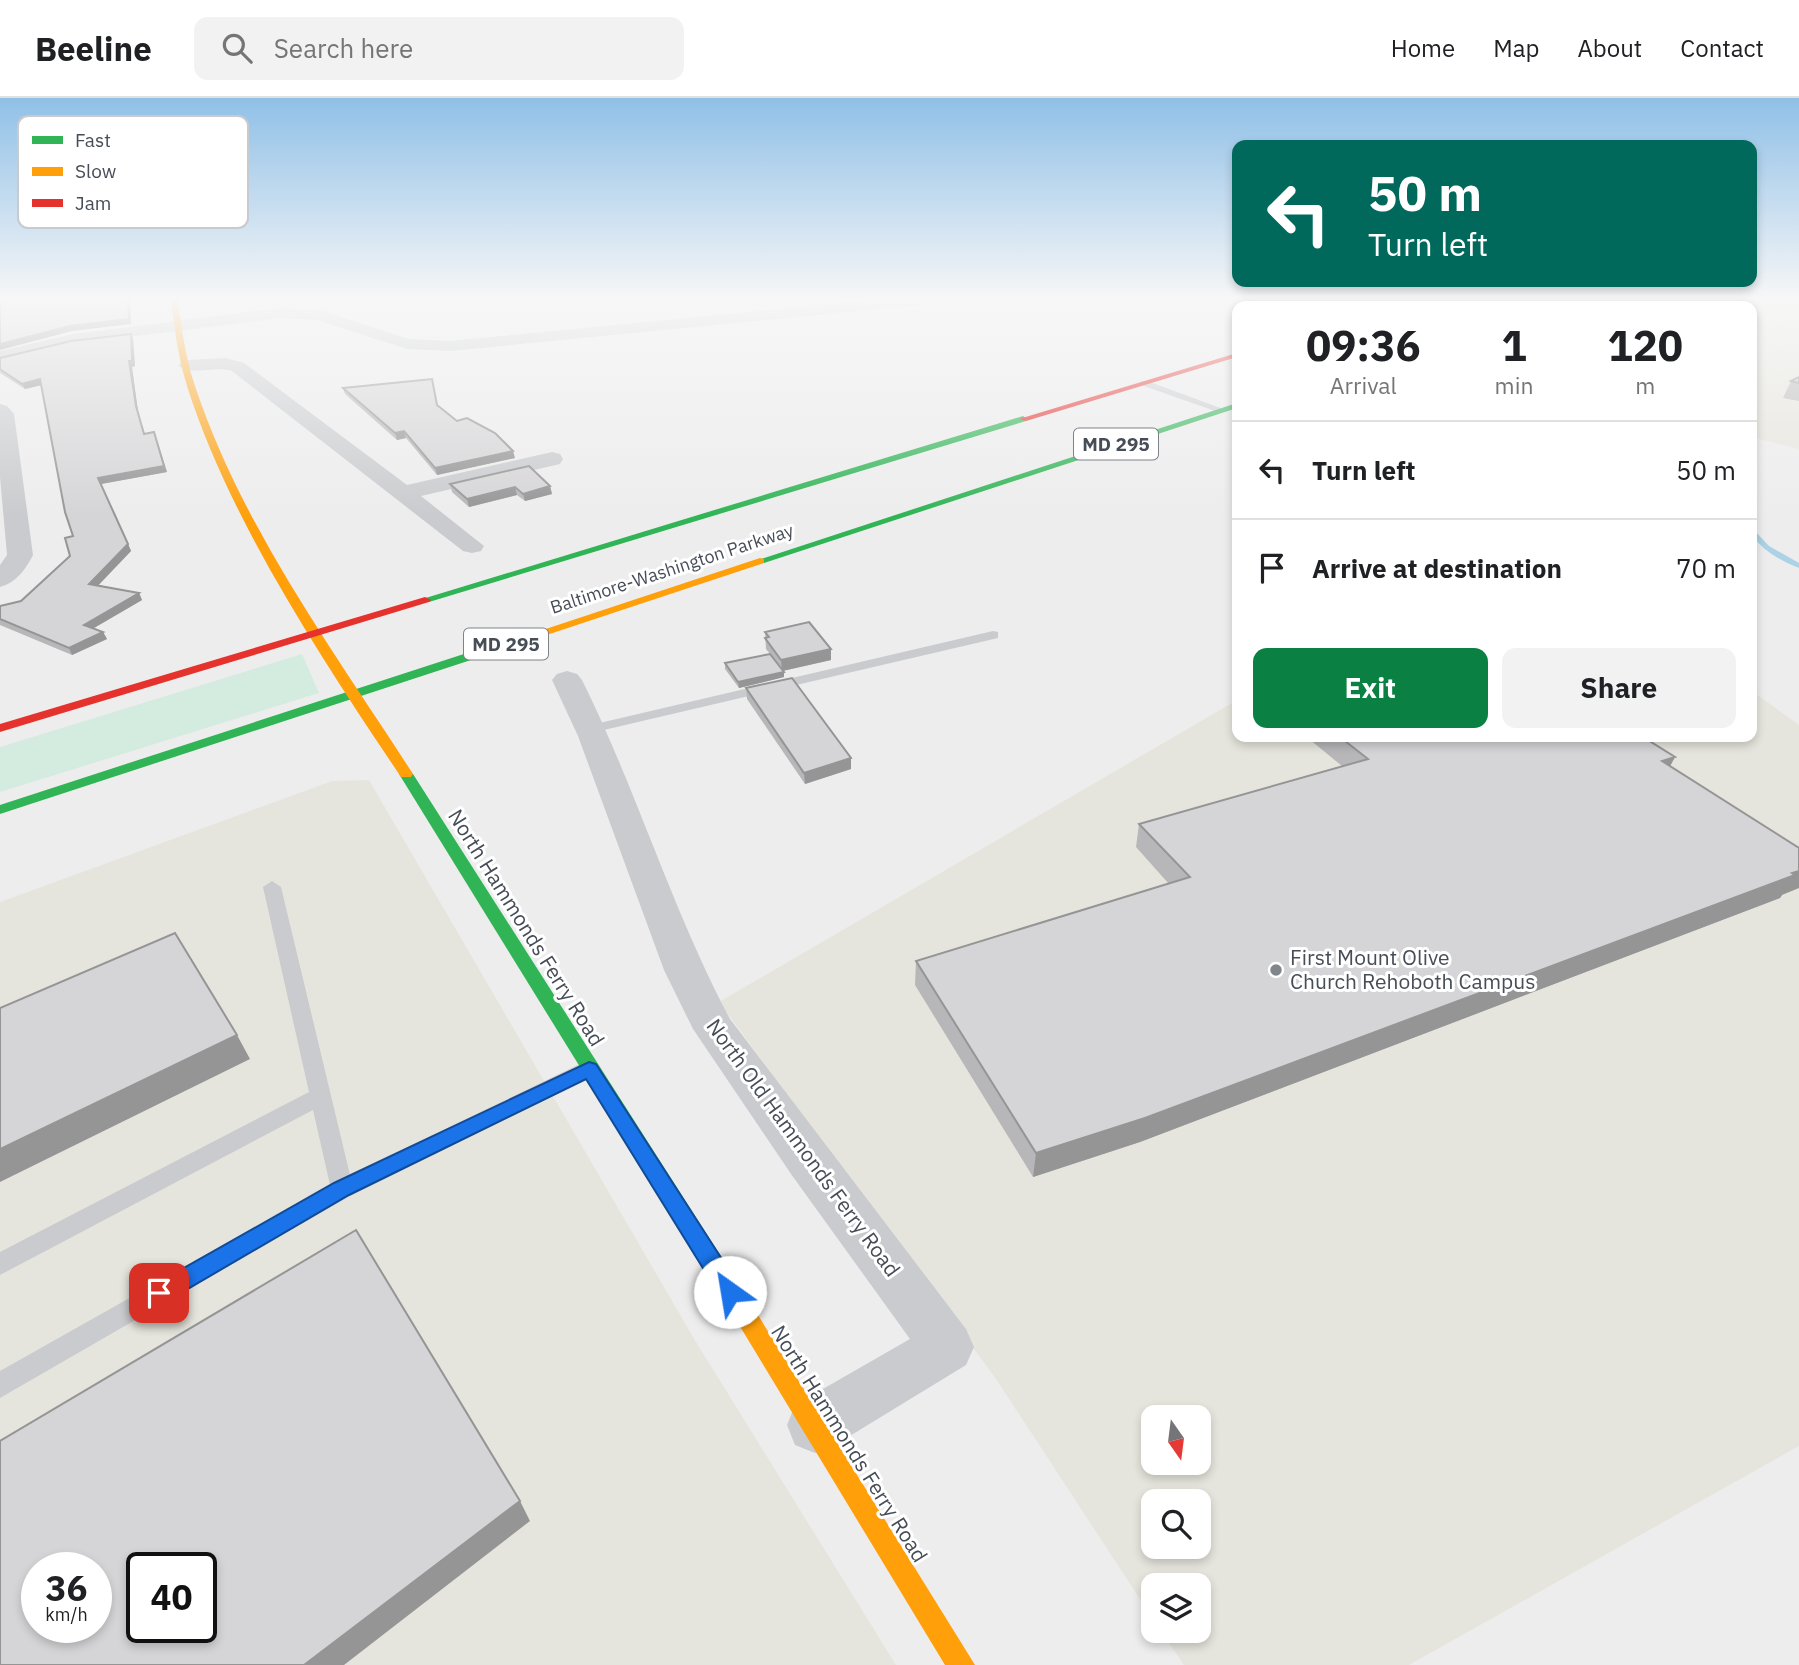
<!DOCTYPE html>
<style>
body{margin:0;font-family:"IBM Plex Sans",sans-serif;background:#f2f2f2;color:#202124;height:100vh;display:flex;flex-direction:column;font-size:26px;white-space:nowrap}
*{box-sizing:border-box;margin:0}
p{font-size:23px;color:#757577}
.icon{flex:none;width:38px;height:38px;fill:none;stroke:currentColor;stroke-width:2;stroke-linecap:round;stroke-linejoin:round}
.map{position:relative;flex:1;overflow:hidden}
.sheet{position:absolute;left:1232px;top:203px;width:525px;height:441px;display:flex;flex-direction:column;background:#fff;border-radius:14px;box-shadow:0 4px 10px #0003}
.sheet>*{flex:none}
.banner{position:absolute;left:1232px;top:42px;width:525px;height:147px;border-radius:14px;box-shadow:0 4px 10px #0003;background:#00695c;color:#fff;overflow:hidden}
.needle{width:46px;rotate:166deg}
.buttons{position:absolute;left:1141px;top:1307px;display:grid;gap:14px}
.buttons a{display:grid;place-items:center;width:70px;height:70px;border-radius:14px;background:#fff;box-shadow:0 4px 10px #0003;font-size:35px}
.speed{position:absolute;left:21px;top:1454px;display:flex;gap:14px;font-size:35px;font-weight:700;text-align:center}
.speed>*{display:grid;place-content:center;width:91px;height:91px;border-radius:50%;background:#fff;box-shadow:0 4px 10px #0003;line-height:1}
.speed small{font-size:18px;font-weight:400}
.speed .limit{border:4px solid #111;border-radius:10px;background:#fff;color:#111}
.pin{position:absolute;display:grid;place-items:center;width:60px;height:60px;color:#fff;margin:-30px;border-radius:14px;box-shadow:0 4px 10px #0006}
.me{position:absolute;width:77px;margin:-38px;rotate:328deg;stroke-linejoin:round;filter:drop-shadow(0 0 5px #0008)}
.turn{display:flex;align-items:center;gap:24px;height:147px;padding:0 21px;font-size:32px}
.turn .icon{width:91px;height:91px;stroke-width:2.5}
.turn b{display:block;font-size:49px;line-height:60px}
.eta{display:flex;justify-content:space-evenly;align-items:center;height:119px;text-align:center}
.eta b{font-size:42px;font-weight:800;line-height:49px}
.action{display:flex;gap:14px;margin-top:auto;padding:14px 21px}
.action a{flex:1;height:80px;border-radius:14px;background:#0b8043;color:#fff;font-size:28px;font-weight:800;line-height:80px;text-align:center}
.action a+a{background:#f2f2f2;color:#202124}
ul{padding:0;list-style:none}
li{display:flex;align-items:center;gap:21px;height:98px;padding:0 21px;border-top:2px solid #e0e0e0}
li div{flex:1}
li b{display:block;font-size:26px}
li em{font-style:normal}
header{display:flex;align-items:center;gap:42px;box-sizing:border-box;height:98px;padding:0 35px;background:#fff;border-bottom:2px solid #e0e0e0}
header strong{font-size:33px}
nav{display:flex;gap:38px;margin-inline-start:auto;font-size:24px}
.search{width:490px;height:63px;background:#f2f2f2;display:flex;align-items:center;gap:18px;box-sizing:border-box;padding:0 24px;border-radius:14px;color:#757577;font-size:26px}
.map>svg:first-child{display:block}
</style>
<header>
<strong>Beeline</strong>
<div class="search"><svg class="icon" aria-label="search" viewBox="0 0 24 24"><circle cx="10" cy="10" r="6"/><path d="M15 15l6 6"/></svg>Search here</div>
<nav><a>Home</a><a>Map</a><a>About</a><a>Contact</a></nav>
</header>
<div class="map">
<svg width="1799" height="1567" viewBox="0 0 1799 1567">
<rect width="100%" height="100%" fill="#eeeded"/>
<g fill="#e6e5dd" fill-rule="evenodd">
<path d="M 1688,199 L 1799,199 L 1799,351 L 1752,339 L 1752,208 L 1663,208 Z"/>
<path d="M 1752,593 L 1799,627 L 1799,1348 L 1409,1567 L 1184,1567 L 1161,1533 L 1199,1533 L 1199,1488 L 1153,1488 L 1153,1521 L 996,1281 L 719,904 L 1237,602 L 1237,639 L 1752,639 ZM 1153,1320 L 1199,1320 L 1199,1365 L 1153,1365 ZM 1153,1404 L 1199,1404 L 1199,1449 L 1153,1449 Z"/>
<path d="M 369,682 L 696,1244 L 896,1567 L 0,1567 L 0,804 L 332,683 ZM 37,1470 L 96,1470 L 96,1530 L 37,1530 ZM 142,1470 L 201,1470 L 201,1530 L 142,1530 Z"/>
</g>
<g fill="#d4ebdf">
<path d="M 1117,199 L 1220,199 L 1137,209 Z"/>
<path d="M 302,556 L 319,595 L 0,694 L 0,649 Z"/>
</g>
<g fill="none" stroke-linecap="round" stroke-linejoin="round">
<g fill="#acd2e5" fill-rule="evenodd">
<path d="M 1269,199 L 1275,199 L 1297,207 L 1294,208 Z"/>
<path d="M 1752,431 L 1754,432 L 1769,448 L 1799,465 L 1799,470 C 1781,463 1763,453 1752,437 Z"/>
</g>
<g fill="#c9cbce" fill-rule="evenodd">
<path d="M 1141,283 L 1147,283 L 1226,312 L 1218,314 L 1141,287 Z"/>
<path d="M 993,533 L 998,534 L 998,540 L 591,635 L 584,631 L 591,627 Z"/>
<path d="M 272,783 L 281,789 L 350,1077 L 582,965 L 589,963 L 596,965 L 599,971 L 596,977 L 350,1098 L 0,1300 L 0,1273 L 330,1087 L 313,1012 L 0,1177 L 0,1154 L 309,994 L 263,789 Z"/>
</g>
<g fill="#c9cbce" fill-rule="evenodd">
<path d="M 903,199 L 960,199 L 952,204 L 450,253 L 407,251 L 317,222 L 280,220 L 73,246 L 0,263 L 0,253 L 73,236 L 280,210 L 319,212 L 409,241 L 450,243 Z"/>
<path d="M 226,260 L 244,265 L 407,387 L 552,354 L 560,356 L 563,361 L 560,366 L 421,398 L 484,448 L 481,453 L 472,455 L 463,453 L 232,273 C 215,267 190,279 178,267 L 187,262 Z"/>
<path d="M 0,306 L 7,308 L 14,316 L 33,457 C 26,471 16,485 0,489 L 0,467 L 7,457 L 0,379 Z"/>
<path d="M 567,573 L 577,576 L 582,582 C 637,693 672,812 730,921 L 966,1231 L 974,1249 L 966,1267 L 835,1347 L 815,1355 L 795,1347 L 787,1327 L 795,1307 L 910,1241 L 791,1076 L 693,931 L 664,872 L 578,638 L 552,582 L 557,576 Z"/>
</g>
<g fill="#30b455" fill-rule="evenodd">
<path d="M 1561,199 L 1571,199 L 1546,208 L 1537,208 Z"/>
<path d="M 1237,305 L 1237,310 L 764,465 L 755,463 Z"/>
<path d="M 1023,318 L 1027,321 L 1026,323 L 429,504 L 419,502 Z"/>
<path d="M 470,554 L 474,555 L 474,561 L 0,716 L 0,707 Z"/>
<path d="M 406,672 L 413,676 L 743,1193 L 746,1200 L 743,1207 L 735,1210 L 727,1207 L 399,676 Z"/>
</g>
<g fill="#ff9f0a" fill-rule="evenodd">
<path d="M 171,199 L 177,199 C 182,229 185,259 195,288 C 242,429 333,552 413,676 L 411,679 L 401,679 C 322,561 230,423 187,288 C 178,259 174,229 171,199 Z"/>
<path d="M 1424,199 L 1434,199 L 1407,208 L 1397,208 Z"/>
<path d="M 760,460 L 764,461 L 764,465 L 474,561 L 466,561 L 464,558 Z"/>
<path d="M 735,1190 L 743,1193 L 975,1567 L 945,1567 L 727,1207 L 724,1200 L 727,1193 Z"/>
</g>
<g fill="#e5322d" fill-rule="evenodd">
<path d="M 1237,255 L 1237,259 L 1026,323 L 1019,321 Z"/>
<path d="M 425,499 L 431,502 L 429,504 L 0,634 L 0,626 Z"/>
</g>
</g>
<g fill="#b7b7b9">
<path d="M 131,236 L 133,241 L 135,268 L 132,269 L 138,314 L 145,336 L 154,334 L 167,374 L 101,386 L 131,453 L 98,487 L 139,495 L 142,502 L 94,530 L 103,534 L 107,541 L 72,557 L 0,527 L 0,508 L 21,503 L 70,458 L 73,438 L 41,287 L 25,291 L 0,275 L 0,260 Z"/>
<path d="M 1799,279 L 1799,303 L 1783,300 L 1791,283 Z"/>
<path d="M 432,281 L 437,308 L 457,323 L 515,360 L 437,377 L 406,340 L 397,342 L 345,296 L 343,290 Z"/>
<path d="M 450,386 L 550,388 L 552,396 L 525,403 L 517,397 L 469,409 L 452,394 Z"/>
<path d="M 765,534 L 831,551 L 831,562 L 783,573 L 784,579 L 739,590 L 725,571 L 725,565 L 770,556 L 766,551 Z"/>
<path d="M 746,590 L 851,671 L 805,686 L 747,601 Z"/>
<path d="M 1310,639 L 1643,639 L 1675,659 L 1670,668 L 1782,797 L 1780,800 L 1140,1044 L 1033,1079 L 915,887 L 916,863 L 1169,786 L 1136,749 L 1139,726 L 1342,668 L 1309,641 Z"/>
</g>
<g fill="#959596">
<path d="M 128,199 L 130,199 L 131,226 L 72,233 L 0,252 L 0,246 Z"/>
<path d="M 131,236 L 133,241 L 135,268 L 132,269 L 138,314 L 146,342 L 136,308 L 129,263 Z"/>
<path d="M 40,281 L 42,287 L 25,291 L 22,286 Z"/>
<path d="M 404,333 L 406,340 L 397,342 L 395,335 Z"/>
<path d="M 154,334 L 167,374 L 101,386 L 98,380 Z"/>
<path d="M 513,353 L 515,360 L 437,377 L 435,370 Z"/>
<path d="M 550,388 L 552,396 L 525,403 L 523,396 Z"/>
<path d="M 515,389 L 517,397 L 469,409 L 467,401 Z"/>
<path d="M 128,446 L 131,453 L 93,493 L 89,486 Z"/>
<path d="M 139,495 L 142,502 L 87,534 L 84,527 Z"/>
<path d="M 103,534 L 107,541 L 72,557 L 69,550 Z"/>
<path d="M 831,551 L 831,562 L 782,573 L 781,562 Z"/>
<path d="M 784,574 L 784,579 L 739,590 L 738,584 Z"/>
<path d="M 1675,659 L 1663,681 L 1662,663 Z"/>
<path d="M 851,660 L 851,671 L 805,686 L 804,675 Z"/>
<path d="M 1799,773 L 1799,790 L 1782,797 L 1780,800 L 1140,1044 L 1033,1079 L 1036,1055 Z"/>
<path d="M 237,937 L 250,961 L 0,1084 L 0,1051 Z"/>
<path d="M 520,1403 L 530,1423 L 344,1567 L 304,1567 Z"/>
</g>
<g fill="#d5d5d7" stroke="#959596" stroke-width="2" fill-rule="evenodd">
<path d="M 0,199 L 128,199 L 129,221 L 70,228 L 0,246 Z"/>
<path d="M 131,236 L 132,263 L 129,263 L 136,308 L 144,336 L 154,334 L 164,368 L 98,380 L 128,446 L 89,486 L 139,495 L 84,527 L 103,534 L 69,550 L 0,521 L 0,508 L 21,503 L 70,458 L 65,440 L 73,438 L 65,414 L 40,281 L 22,286 L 0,271 L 0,260 L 71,243 Z"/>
<path d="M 1799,279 L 1799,285 L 1791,283 Z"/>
<path d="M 432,281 L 437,307 L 457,323 L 467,320 L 495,335 L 513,353 L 435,370 L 404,333 L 395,335 L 343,290 Z"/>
<path d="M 529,368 L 550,388 L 523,396 L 515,389 L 467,401 L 450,386 Z"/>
<path d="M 809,524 L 831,551 L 781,562 L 765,540 L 769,539 L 765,534 Z"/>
<path d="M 770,556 L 784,574 L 738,584 L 725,565 Z"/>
<path d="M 792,580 L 851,660 L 804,675 L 746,590 Z"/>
<path d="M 1340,639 L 1643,639 L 1675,659 L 1662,663 L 1799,750 L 1799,773 L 1792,775 L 1795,777 L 1145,1020 L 1036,1055 L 916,863 L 1190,779 L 1139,726 L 1368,661 Z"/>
<path d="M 175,835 L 237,937 L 0,1051 L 0,910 Z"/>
<path d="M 356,1132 L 520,1403 L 304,1567 L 0,1567 L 0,1343 ZM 37,1470 L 96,1470 L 96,1530 L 37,1530 ZM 142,1470 L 201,1470 L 201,1530 L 142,1530 Z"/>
</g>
<linearGradient id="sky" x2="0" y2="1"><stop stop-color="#90c0e7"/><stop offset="0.48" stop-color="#f7f7f7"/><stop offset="1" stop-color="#f7f7f7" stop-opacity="0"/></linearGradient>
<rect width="1799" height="418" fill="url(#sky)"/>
<path fill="#1a73e8" stroke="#114b97" stroke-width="2" d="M 589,964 L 596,966 L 738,1186 L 741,1194 L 738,1201 L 730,1204 L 722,1201 L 586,981 L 349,1097 L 167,1203 L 159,1206 L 152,1203 L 148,1195 L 152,1188 L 334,1085 Z"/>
<circle fill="#81858c" stroke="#fff" stroke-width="2.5" cx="1276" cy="872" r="7"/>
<g text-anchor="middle" stroke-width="6" stroke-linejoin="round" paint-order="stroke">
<g font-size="18" fill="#464d57" stroke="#fff">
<text transform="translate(672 471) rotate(-18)" y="6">Baltimore-Washington Parkway</text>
</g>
<g fill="#fff" stroke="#7e8289" stroke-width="2">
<rect x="1074" y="330.5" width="84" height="31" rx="5"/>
<rect x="464" y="530.5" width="84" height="31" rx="5"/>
</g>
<g font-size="19" font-weight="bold" fill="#464d57">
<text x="1116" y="353">MD 295</text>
<text x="506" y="553">MD 295</text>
</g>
<g font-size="21" fill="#464d57" stroke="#fff">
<text transform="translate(526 830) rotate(58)" y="7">North Hammonds Ferry Road</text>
<text transform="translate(803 1050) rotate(54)" y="7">North Old Hammonds Ferry Road</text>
<text transform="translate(849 1346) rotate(58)" y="7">North Hammonds Ferry Road</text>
</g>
<g font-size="21" fill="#464d57" stroke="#fff" text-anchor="start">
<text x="1290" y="867">First Mount Olive<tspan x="1290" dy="24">Church Rehoboth Campus</tspan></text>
</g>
</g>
<rect x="18" y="18" width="230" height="112" rx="10" fill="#fff" stroke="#c8cacd" stroke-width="2"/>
<rect x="32" y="38" width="31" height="8" fill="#30b455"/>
<rect x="32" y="69" width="31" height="9" fill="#ff9f0a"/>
<rect x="32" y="101" width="31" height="8" fill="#e5322d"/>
<g font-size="19" fill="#464d57">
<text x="75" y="49">Fast</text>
<text x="75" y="80">Slow</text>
<text x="75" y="112">Jam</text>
</g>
</svg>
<div class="buttons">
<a><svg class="needle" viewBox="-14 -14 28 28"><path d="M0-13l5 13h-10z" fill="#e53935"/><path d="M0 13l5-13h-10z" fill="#757577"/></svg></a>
<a><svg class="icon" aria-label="search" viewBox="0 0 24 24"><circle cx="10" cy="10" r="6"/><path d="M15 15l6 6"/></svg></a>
<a><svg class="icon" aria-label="layers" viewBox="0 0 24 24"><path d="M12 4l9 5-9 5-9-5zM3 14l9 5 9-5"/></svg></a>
</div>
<div class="speed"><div>36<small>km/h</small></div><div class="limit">40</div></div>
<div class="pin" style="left:159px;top:1195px;background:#d93025"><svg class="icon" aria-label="arrive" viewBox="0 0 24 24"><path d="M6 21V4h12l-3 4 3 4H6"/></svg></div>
<svg class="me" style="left:730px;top:1194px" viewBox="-20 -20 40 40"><circle r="19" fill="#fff"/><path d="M0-13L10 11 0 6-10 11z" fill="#1a73e8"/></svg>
<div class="banner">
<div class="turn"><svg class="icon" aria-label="left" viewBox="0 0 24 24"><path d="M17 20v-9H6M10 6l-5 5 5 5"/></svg><div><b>50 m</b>Turn left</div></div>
</div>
<section class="sheet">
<div class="eta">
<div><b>09:36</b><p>Arrival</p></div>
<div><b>1</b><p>min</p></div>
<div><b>120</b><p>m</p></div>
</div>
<ul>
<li><svg class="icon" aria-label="left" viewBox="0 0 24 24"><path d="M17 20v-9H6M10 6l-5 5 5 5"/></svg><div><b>Turn left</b></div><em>50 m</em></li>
<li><svg class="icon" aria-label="arrive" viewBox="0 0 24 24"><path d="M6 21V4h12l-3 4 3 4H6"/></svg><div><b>Arrive at destination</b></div><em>70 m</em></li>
</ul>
<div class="action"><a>Exit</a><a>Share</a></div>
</section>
</div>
